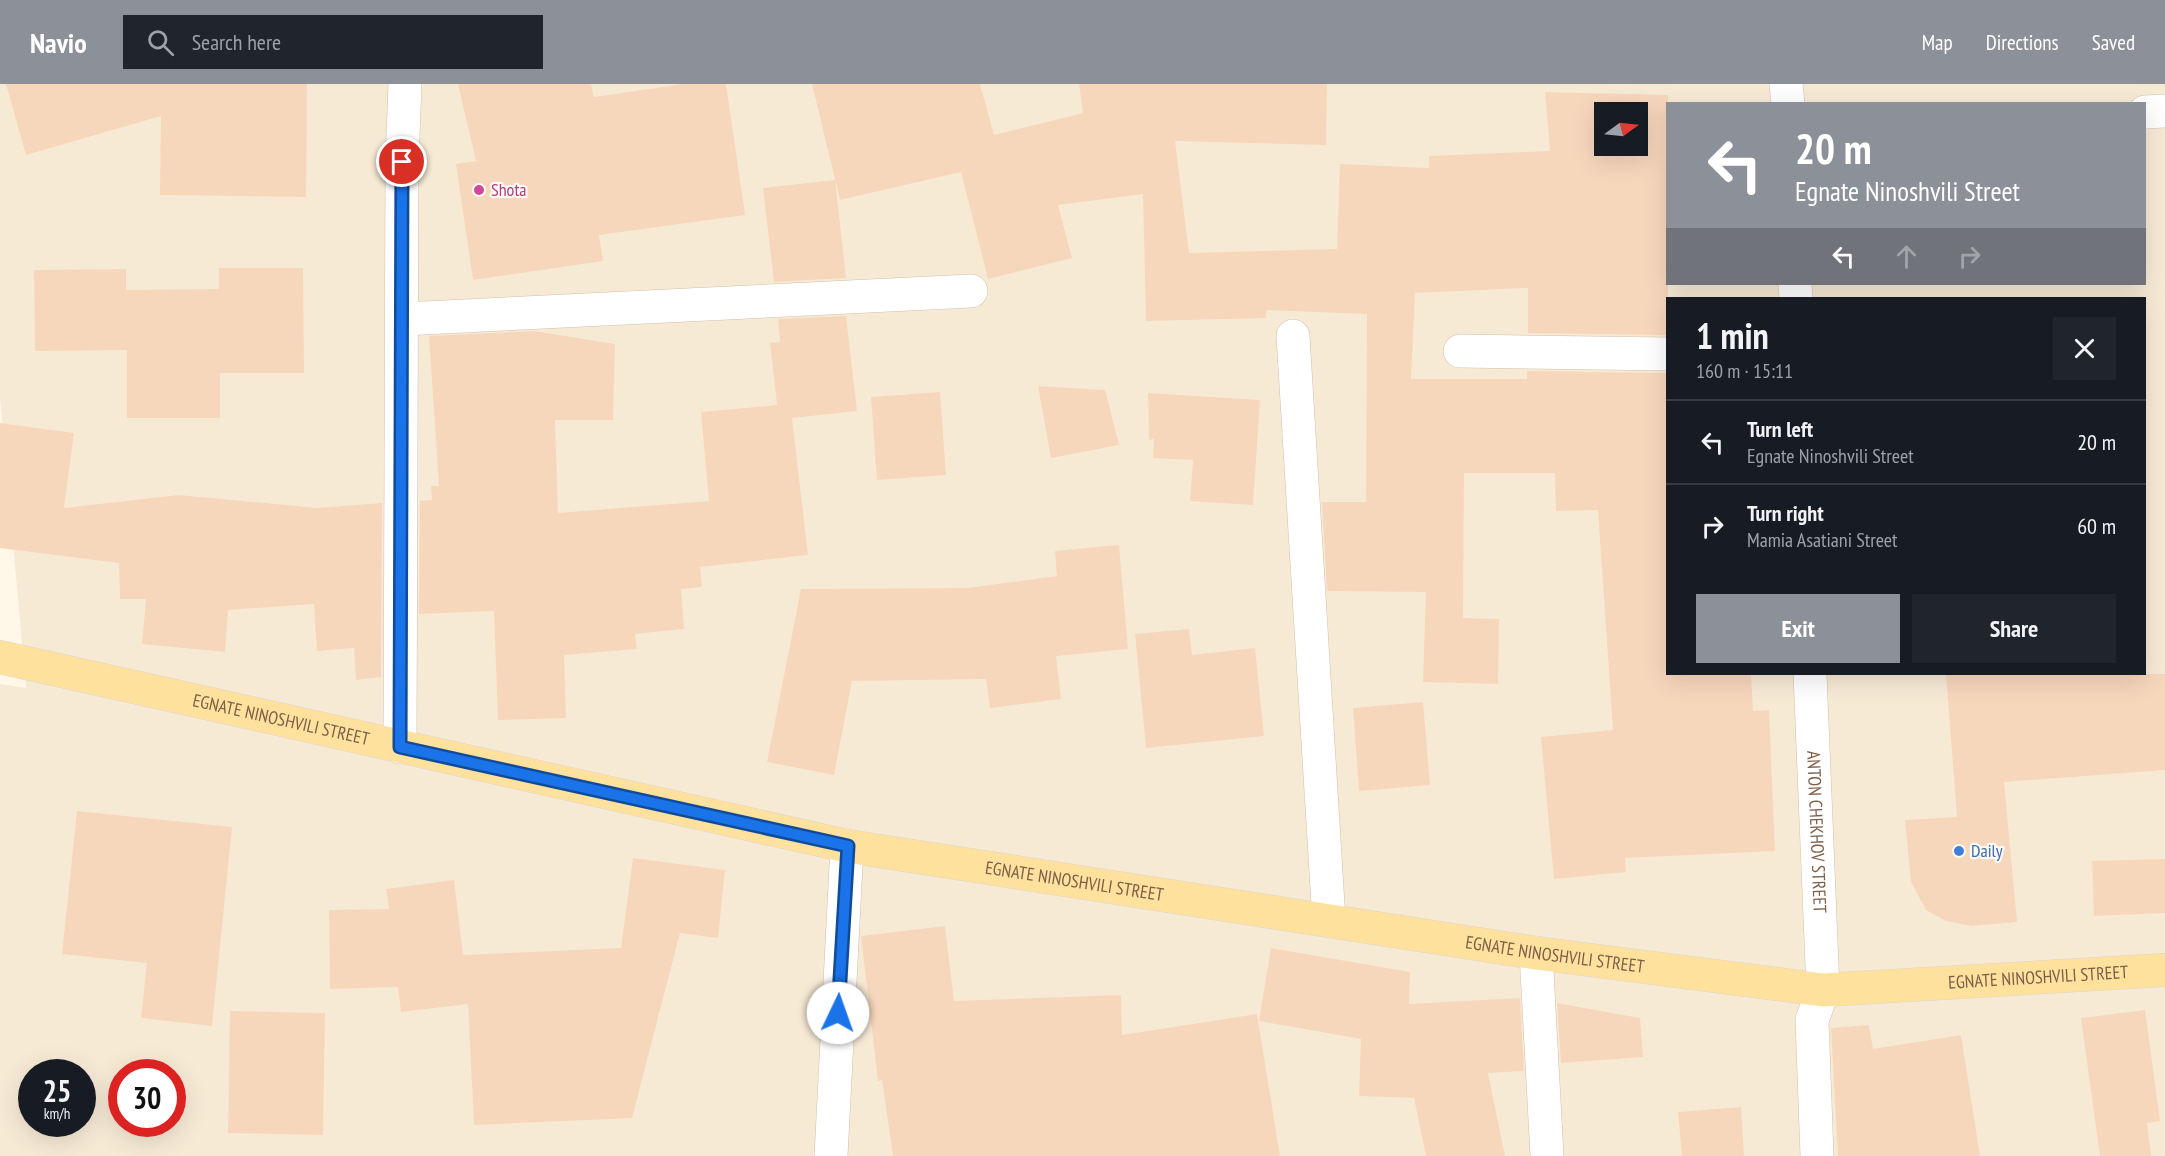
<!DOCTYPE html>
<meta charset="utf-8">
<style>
body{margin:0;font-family:"PT Sans Narrow",sans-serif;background:#20242c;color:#f1f3f6;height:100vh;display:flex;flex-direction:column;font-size:22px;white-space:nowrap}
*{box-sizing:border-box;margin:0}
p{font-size:20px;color:#9ea1a6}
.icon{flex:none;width:33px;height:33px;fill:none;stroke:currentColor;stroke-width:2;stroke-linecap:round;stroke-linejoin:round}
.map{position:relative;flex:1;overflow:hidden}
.drawer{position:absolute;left:1666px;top:213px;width:480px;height:378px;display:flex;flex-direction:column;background:#171b24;border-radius:0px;box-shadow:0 6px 24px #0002}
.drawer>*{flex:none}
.top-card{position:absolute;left:1666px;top:18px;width:480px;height:183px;border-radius:0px;box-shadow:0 6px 24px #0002;background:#8c9099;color:#fff;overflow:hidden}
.needle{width:39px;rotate:75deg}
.buttons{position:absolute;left:1594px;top:18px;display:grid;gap:12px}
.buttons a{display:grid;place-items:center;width:54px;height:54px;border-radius:0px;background:#171b24;box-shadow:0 6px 24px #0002;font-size:30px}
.speed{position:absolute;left:18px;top:975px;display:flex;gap:12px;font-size:30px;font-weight:700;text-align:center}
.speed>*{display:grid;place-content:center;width:78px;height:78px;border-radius:50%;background:#171b24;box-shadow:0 6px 24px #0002;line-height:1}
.speed small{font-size:15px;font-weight:400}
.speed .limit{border:9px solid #d22;background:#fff;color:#111}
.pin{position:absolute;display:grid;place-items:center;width:51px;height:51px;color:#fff;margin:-26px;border:3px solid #fff;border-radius:50%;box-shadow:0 2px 6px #0007}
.me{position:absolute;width:66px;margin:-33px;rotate:3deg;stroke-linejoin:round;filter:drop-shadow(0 0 4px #0008)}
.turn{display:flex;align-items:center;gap:21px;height:126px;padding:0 30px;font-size:27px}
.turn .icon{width:78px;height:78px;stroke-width:2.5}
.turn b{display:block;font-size:42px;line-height:51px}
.lanes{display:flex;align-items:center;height:57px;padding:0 30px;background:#0003;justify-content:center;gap:30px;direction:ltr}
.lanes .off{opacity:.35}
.round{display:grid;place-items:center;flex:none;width:63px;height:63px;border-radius:0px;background:#20242c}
.overview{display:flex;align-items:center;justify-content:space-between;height:102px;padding:0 30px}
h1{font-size:36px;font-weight:600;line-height:45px}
.cta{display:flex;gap:12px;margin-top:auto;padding:12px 30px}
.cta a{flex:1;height:69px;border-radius:0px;background:#8c9099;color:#fff;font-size:24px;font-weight:600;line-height:69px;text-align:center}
.cta a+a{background:#20242c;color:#f1f3f6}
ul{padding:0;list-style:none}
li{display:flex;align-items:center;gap:18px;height:84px;padding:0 30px;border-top:2px solid #363941}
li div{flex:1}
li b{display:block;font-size:22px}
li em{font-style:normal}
header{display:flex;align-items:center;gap:36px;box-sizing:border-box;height:84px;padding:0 30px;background:#8c9099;color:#fff}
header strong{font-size:28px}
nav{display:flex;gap:33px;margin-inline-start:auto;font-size:21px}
.search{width:420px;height:54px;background:#20242c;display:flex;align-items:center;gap:15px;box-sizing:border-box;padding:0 21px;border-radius:0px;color:#9ea1a6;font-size:22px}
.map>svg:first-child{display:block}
</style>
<header>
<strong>Navio</strong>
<div class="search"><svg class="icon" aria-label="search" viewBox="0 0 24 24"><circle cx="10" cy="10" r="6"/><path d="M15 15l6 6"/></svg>Search here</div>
<nav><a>Map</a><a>Directions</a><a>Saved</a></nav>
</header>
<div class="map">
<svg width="2165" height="1072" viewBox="0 0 2165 1072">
<rect width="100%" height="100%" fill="#fff7e8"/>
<path fill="#f7ead5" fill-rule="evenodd" d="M 0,0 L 2165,0 L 2165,1072 L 0,1072 L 0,600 L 26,604 L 0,313 ZM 1668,20 L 2145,20 L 2145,200 L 1668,200 ZM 1605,28 L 1638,28 L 1638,62 L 1605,62 ZM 1668,214 L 2145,214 L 2145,590 L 1668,590 ZM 32,988 L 82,988 L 82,1040 L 32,1040 ZM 122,988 L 172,988 L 172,1040 L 122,1040 Z"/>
<g fill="#f7d7bc" fill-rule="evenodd">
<path d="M 6,0 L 307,0 L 306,113 L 160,111 L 161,32 L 26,71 Z"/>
<path d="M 458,0 L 591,0 L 594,13 L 683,0 L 726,0 L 745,131 L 599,151 L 603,177 L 473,196 L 456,80 L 476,77 Z"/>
<path d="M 812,0 L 980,0 L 994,51 L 1083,29 L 1079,0 L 1327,0 L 1326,61 L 1175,57 L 1189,169 L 1337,165 L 1340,80 L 1429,84 L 1429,72 L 1550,67 L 1545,8 L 1668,11 L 1668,251 L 1528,249 L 1528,204 L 1415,209 L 1411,295 L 1527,295 L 1527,287 L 1668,289 L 1668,590 L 1751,590 L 1753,627 L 1769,626 L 1775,767 L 1625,774 L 1626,788 L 1554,795 L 1541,653 L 1613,646 L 1598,426 L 1556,427 L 1555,389 L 1464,389 L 1463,534 L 1499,535 L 1498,600 L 1423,598 L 1426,508 L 1327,507 L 1322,418 L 1366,418 L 1367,230 L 1266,226 L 1266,234 L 1146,237 L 1143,110 L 1058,121 L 1072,174 L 988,195 L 961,88 L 840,116 ZM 1605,28 L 1638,28 L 1638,62 L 1605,62 Z"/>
<path d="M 835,96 L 846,194 L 774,198 L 763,104 Z"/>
<path d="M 219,184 L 303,184 L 304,289 L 220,289 L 220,334 L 127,334 L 127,266 L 35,267 L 34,186 L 126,185 L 126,206 L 219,205 Z"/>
<path d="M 846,232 L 857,327 L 792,334 L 808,471 L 700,483 L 702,503 L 681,505 L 684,545 L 635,550 L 637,565 L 564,571 L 566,634 L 498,636 L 494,527 L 419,530 L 420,417 L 432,416 L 431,402 L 439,402 L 429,252 L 534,247 L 615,260 L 613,336 L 555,336 L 558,429 L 709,417 L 701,328 L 777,321 L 770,259 L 780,258 L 778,235 Z"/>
<path d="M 1038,302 L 1105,306 L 1119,361 L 1051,374 Z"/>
<path d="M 940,308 L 946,391 L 877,396 L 871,313 Z"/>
<path d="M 1148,309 L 1260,316 L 1253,421 L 1190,417 L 1193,376 L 1153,374 L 1154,355 L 1149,356 Z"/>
<path d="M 0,339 L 74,349 L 64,424 L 179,411 L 317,424 L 382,419 L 381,593 L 356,596 L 354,564 L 317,567 L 314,520 L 228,526 L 225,568 L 142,560 L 146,515 L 120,515 L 119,479 L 0,464 Z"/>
<path d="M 1119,461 L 1128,565 L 1056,572 L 1061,615 L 990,624 L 986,595 L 852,597 L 834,691 L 767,678 L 801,505 L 968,504 L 1057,492 L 1055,467 Z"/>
<path d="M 1189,545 L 1192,571 L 1255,564 L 1264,652 L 1146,664 L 1135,550 Z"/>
<path d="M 1946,590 L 2165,590 L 2165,686 L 2004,698 L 2017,838 L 1971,842 L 1946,837 L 1926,826 L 1911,798 L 1905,736 L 1957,733 Z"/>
<path d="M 1423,618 L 1430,701 L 1359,707 L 1353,624 Z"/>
<path d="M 77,727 L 232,743 L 212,942 L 141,934 L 147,879 L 62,870 Z"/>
<path d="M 633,774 L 725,786 L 718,854 L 680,849 L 632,1034 L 474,1041 L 468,920 L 401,928 L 398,903 L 330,905 L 329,826 L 389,825 L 386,805 L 454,796 L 463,871 L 621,864 Z"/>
<path d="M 2165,775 L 2165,829 L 2094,832 L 2092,777 Z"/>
<path d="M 945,842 L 954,917 L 1121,911 L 1122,951 L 1257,930 L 1280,1072 L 893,1072 L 882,996 L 878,997 L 861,852 Z"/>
<path d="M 1271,864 L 1410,888 L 1409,920 L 1520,914 L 1524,987 L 1488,989 L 1505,1072 L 1426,1072 L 1414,1014 L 1359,1012 L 1361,955 L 1259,937 Z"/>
<path d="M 1557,919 L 1640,934 L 1643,973 L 1561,979 Z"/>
<path d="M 2145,926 L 2160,1037 L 2147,1039 L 2151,1072 L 2100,1072 L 2081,934 Z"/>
<path d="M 230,927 L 325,929 L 323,1051 L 228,1049 Z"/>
<path d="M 1869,941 L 1873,965 L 1961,951 L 1980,1072 L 1838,1072 L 1831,944 Z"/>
<path d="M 1741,1023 L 1744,1072 L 1682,1072 L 1678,1028 Z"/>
</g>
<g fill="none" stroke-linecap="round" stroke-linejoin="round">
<g stroke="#d3bfab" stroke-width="34">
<g id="minor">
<path d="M 1786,0 L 1788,20"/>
<path d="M 2145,28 L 2165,27"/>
<path d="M 1795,200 L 1796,214"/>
<path d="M 403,235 L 971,207"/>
<path d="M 1293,252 L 1329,837"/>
<path d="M 1460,267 L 1668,270"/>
<path id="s1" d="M 1810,590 L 1823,906 L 1812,936 L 1817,1072"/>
<path d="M 400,663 L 402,78 L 405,0"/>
<path d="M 1536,869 L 1547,1072"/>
<path d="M 831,1072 L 847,762"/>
</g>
</g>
<g stroke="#ddd5cf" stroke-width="34">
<g id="major">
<path id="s2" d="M 0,573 L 847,762 L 1536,869 L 1823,906 L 2165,886"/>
</g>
</g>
<use href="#minor" stroke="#fff" stroke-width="33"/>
<use href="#major" stroke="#ffe19e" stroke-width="33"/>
</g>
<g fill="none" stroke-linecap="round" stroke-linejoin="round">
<g stroke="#114b97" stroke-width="15">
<path id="route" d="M 402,78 L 400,663 L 848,762 L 838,929"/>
</g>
<use href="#route" stroke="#1a73e8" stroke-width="10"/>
</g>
<circle fill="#d1479c" stroke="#fffaf0" stroke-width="2" cx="479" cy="106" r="6"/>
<circle fill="#3f7fe0" stroke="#fffaf0" stroke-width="2" cx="1959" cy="767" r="6"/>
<g text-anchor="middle" stroke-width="4.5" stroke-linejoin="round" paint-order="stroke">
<g font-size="18" fill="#b23c85" stroke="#fffaf0" text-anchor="start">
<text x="491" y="112">Shota</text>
</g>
<g font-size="18" fill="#7d5e48" stroke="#fffaf0">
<text dy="6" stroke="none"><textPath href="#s2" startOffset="288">EGNATE NINOSHVILI STREET</textPath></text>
<text dy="6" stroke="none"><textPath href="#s1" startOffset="158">ANTON CHEKHOV STREET</textPath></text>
<text dy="6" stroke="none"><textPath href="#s2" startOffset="1098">EGNATE NINOSHVILI STREET</textPath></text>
<text dy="6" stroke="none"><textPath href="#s2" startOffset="1584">EGNATE NINOSHVILI STREET</textPath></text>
<text dy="6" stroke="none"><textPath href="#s2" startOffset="2070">EGNATE NINOSHVILI STREET</textPath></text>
</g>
<g font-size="18" fill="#366cbe" stroke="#fffaf0" text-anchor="start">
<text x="1971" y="773">Daily</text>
</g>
</g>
</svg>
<div class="buttons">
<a><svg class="needle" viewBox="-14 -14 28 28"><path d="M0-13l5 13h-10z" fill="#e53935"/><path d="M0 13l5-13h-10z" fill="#9ea1a6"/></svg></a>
</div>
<div class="speed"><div>25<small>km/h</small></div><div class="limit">30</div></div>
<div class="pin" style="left:402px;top:78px;background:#d93025"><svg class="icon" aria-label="arrive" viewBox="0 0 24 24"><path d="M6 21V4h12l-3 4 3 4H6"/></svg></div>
<svg class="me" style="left:838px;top:929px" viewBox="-20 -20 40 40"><circle r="19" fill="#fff"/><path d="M0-13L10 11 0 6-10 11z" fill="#1a73e8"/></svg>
<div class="top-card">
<div class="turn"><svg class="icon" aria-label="left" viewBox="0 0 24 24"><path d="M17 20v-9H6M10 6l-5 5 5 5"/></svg><div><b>20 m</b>Egnate Ninoshvili Street</div></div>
<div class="lanes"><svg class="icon" aria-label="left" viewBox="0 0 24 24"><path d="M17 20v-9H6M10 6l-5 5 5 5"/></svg><svg class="icon off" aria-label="ahead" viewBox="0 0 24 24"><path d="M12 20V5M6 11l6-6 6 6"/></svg><svg class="icon off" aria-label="right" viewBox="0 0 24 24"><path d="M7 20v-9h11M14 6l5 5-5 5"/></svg></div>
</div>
<section class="drawer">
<div class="overview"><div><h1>1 min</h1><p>160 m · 15:11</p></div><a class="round"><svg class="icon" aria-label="close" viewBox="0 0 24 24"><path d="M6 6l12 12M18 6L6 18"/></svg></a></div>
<ul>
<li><svg class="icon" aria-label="left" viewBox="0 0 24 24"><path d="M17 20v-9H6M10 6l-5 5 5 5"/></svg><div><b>Turn left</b><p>Egnate Ninoshvili Street</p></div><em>20 m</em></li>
<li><svg class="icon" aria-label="right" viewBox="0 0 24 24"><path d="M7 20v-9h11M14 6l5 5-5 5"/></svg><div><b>Turn right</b><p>Mamia Asatiani Street</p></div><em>60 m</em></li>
</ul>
<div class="cta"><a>Exit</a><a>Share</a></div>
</section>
</div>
